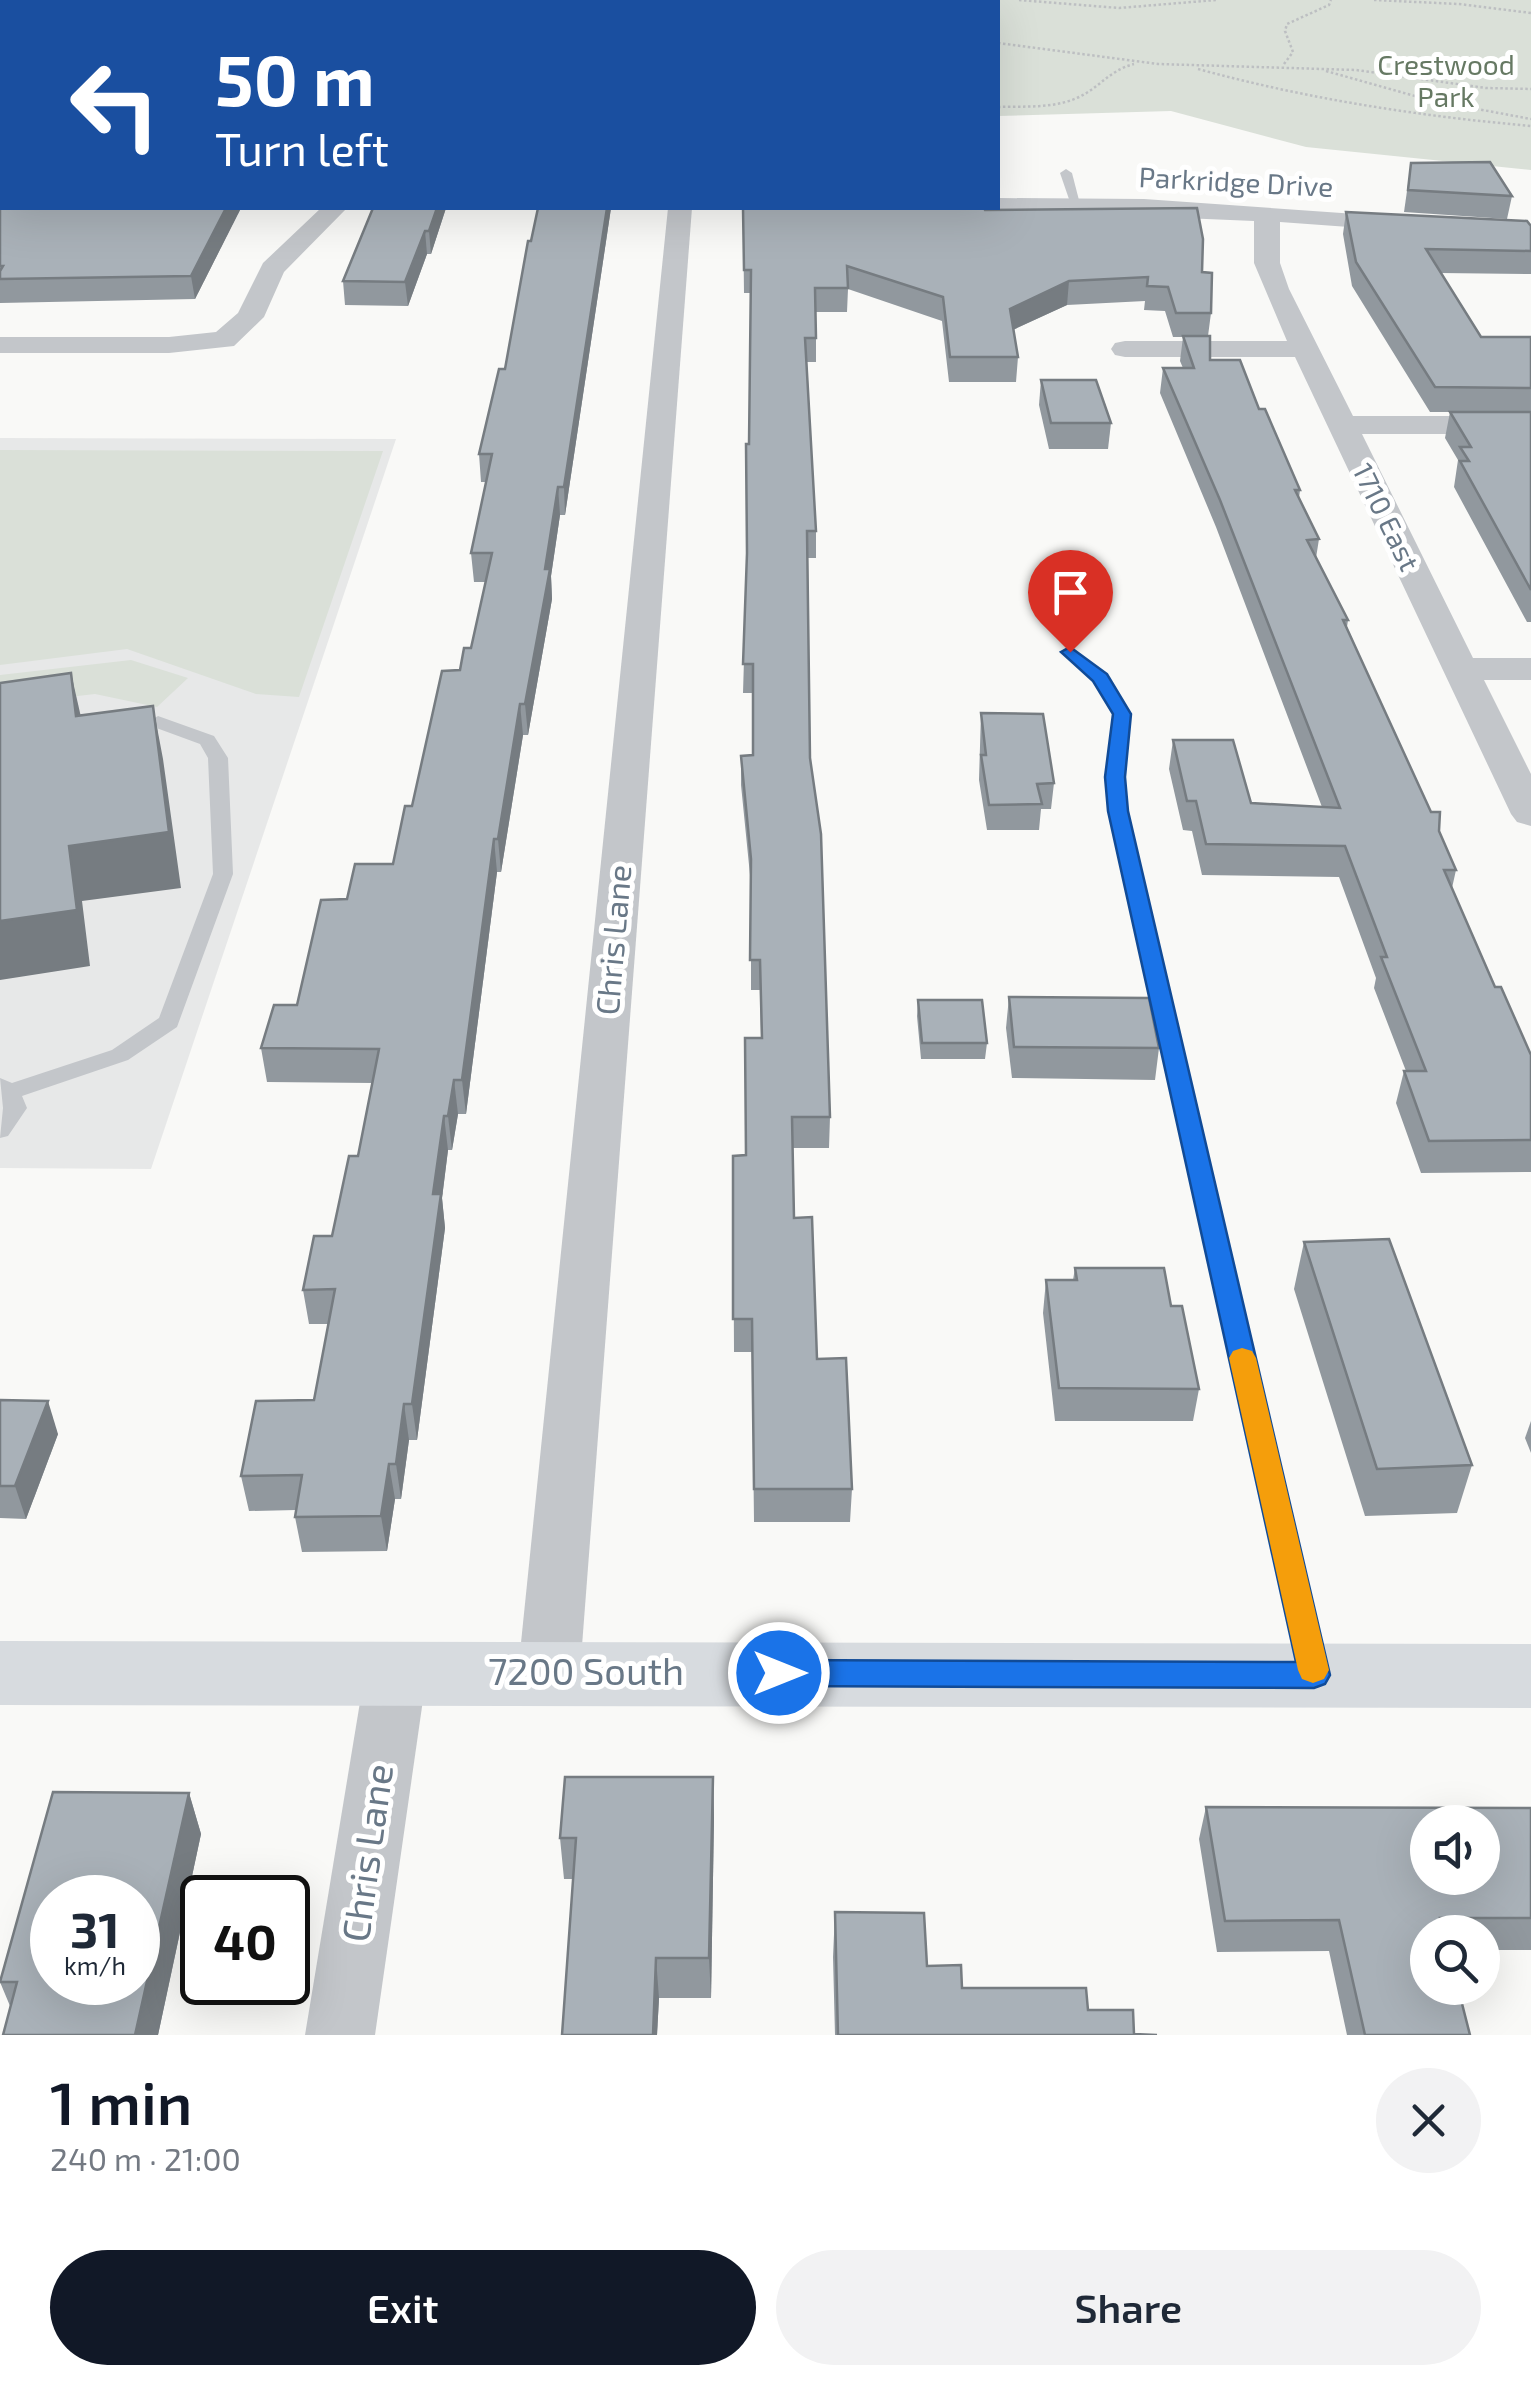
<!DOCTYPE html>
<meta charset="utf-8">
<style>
body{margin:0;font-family:"Exo 2",sans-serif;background:#f2f2f3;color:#1f2937;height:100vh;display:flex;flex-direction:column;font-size:38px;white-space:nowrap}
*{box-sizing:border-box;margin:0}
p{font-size:32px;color:#747a83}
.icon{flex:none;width:55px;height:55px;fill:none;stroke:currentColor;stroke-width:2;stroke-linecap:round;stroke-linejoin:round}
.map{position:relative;height:2035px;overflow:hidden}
.panel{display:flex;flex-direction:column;background:#fff;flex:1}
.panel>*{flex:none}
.guide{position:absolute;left:0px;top:0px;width:1000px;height:210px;box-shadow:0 10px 40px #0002;background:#1a4fa0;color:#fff;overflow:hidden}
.tools{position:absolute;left:1410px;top:1805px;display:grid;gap:20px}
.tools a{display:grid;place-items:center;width:90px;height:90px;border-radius:50%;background:#fff;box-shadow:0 10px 40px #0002;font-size:50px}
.speed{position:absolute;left:30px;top:1875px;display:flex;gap:20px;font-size:50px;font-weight:700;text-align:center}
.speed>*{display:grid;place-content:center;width:130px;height:130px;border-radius:50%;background:#fff;box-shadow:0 10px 40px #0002;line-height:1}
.speed small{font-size:25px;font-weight:400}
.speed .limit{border:5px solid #111;border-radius:15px;background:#fff;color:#111}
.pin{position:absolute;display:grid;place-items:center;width:85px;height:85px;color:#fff;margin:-102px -42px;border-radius:50% 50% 50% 0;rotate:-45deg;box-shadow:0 0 10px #0007}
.pin .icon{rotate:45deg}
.me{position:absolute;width:110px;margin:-55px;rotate:90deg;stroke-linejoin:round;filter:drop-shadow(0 0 8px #0008)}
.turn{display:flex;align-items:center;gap:35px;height:210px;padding:0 50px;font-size:45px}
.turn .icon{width:130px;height:130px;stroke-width:2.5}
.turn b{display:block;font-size:70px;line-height:85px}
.round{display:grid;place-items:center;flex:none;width:105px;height:105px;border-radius:52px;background:#f2f2f3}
.headline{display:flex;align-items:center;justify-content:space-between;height:170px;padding:0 50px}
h1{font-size:60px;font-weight:600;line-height:75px;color:#111827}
.primary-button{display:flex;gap:20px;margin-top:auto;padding:20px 50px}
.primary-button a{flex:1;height:115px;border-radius:60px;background:#111827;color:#fff;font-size:40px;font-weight:600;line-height:115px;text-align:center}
.primary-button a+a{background:#f2f2f3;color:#1f2937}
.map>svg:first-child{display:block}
</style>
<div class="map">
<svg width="1531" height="2035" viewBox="0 0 1531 2035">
<rect width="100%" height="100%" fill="#f9f9f7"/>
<path fill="#e7e8e8" d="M 0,438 L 396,439 L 151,1169 L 0,1168 Z"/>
<g fill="#dae0d8">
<path d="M 0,0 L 1531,0 L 1531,170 L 1306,147 L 1171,111 L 998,116 L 998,2 L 2,2 L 2,86 Z"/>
<path d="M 0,450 L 383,451 L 299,697 L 256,694 L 127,649 L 0,665 Z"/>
<path d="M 131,660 L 188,678 L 157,707 L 95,694 L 0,705 L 0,675 Z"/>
</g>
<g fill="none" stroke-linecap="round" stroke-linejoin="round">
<g stroke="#bdbfc2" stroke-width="2.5" stroke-dasharray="2.5 2.5" stroke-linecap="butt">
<path d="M 1019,0 L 1119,8 L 1216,0"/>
<path d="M 1374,0 L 1459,4 L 1531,13"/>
<path d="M 848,2 L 854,0"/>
<path d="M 998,43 L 1158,64 L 1356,70 L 1486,88 L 1531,89"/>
<path d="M 1284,64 L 1293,52 L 1285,31 L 1287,24 L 1329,5 L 1331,0"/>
<path d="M 1198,69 C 1308,99 1418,116 1531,126"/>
<path d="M 1326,71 L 1429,100 L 1531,119"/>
<path d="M 998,107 C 1024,106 1054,109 1079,97 C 1100,87 1110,70 1134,64"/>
</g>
<g fill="#c3c6ca" fill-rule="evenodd">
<path d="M 1066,169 L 1072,173 L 1081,208 L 1071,205 L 1060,173 Z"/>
<path d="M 1070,647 L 1106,674 L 1131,713 L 1125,777 L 1128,811 L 1328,1672 L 1324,1681 L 1313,1685 L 1302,1681 L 1298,1672 L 1108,811 L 1105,777 L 1113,713 L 1093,681 L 1061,652 Z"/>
<path d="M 158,716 L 214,736 L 228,758 L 233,874 L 177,1027 L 128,1060 L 22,1096 L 27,1108 L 8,1136 L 0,1138 L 3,1108 L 0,1078 L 12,1083 L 112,1050 L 159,1018 L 213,874 L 208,758 L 200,744 L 151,726 L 149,722 Z"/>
</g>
<g fill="#c3c6ca" fill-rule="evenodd">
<path d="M 998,198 L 1144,199 L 1413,218 L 1417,223 L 1404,231 L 1280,222 L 1280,263 L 1289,289 L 1353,416 L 1531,416 L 1531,434 L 1362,434 L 1473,658 L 1531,658 L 1531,680 L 1484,680 L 1531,774 L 1531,826 L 1517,822 L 1511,814 L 1295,357 L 1125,357 L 1115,355 L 1111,349 L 1115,343 L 1125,341 L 1287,341 L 1254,263 L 1254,221 L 989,210 L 987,208 L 998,208 Z"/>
<path d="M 321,208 L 347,208 L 284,272 L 264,317 L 234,346 L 169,353 L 0,353 L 0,337 L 169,337 L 216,332 L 238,313 L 263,263 Z"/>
<path d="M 668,208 L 692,208 L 580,1672 L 571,1691 L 549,1698 L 527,1691 L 518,1672 Z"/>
<path d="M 396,1646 L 418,1653 L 427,1672 L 375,2035 L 305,2035 L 365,1672 L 374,1653 Z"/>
</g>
<path fill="#d7dbdf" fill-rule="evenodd" d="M 0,1641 L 1531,1644 L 1531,1708 L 0,1705 Z"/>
</g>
<g fill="#91989e">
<path d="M 1411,163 L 1512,196 L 1507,219 L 1404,212 Z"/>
<path d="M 0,207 L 241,208 L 195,299 L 0,303 Z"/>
<path d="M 373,208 L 446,208 L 431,254 L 427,254 L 408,306 L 345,305 L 343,281 Z"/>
<path d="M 538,208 L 611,208 L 565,515 L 560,515 L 551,576 L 552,599 L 528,735 L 523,735 L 501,872 L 497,872 L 466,1114 L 458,1114 L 452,1150 L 448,1150 L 442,1198 L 445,1228 L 417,1440 L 409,1440 L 401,1499 L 395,1499 L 387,1551 L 302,1552 L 295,1517 L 296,1510 L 249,1511 L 241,1476 L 314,1400 L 328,1324 L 309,1324 L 303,1290 L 332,1236 L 358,1156 L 373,1083 L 267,1082 L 261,1048 L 297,1005 L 347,899 L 393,864 L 412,806 L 460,670 L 471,648 L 486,582 L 474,582 L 471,553 L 486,482 L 481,482 L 479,454 L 505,369 Z"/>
<path d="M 743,208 L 985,210 L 1202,272 L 1211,313 L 1208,336 L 1210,360 L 1259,409 L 1300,490 L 1299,498 L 1319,539 L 1316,558 L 1348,620 L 1347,627 L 1456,870 L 1452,888 L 1495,987 L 1531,1055 L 1531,1172 L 1421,1173 L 1396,1103 L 1404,1071 L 1406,1071 L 1374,988 L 1376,978 L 1339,877 L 1202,875 L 1192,831 L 1183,830 L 1169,769 L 1173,740 L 1251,803 L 1322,807 L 1216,527 L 1160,393 L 1163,368 L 1183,368 L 1180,361 L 1183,337 L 1173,337 L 1165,311 L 1144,310 L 1145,301 L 1067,305 L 1013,330 L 1018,357 L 1016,382 L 949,382 L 942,321 L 848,289 L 847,312 L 816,312 L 816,362 L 807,362 L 816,531 L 816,558 L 808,558 L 810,758 L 830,1117 L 829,1148 L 793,1148 L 794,1218 L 817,1359 L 852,1489 L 850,1522 L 754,1522 L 752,1352 L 734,1352 L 733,1156 L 746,1155 L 761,1038 L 760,990 L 751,990 L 751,885 L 741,785 L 741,756 L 753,755 L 753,693 L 743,693 L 747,558 L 751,293 L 744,293 Z"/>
<path d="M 1346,212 L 1531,226 L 1531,274 L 1440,273 L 1481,337 L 1531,337 L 1531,622 L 1527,622 L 1454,487 L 1458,460 L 1445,438 L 1450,412 L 1430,412 L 1352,286 L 1343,234 Z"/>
<path d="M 1041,380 L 1111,423 L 1108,449 L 1049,449 L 1039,405 Z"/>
<path d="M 981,713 L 1054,783 L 1051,809 L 1041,809 L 1039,830 L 987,830 L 979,780 Z"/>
<path d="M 1009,997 L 1159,1048 L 1155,1080 L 1012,1078 L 1006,1028 Z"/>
<path d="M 918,1000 L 987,1043 L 985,1059 L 921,1059 L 917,1016 Z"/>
<path d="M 1304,1242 L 1472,1465 L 1457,1513 L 1365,1516 L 1294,1289 Z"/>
<path d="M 1075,1268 L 1171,1306 L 1199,1389 L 1193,1421 L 1055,1421 L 1043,1313 L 1046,1280 L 1073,1280 Z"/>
<path d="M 0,1400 L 58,1434 L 26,1519 L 0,1518 Z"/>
<path d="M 1531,1421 L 1531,1453 L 1525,1438 Z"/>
<path d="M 713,1777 L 714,1818 L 711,1998 L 659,1998 L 657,2035 L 562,2035 L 573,1879 L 564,1879 L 560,1838 Z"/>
<path d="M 189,1793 L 201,1834 L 158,2035 L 3,2035 L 10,2006 L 0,1982 Z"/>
<path d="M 1206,1807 L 1531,1808 L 1531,1950 L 1482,1950 L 1482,1932 L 1428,1932 L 1470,2035 L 1347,2035 L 1329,1951 L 1217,1952 L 1199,1839 Z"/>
<path d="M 835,1912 L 962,1988 L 1088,2010 L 1134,2034 L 1157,2035 L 835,2035 L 833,1957 Z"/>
</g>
<g fill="#767c81">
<path d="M 2,117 L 2,140 L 0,142 L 0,118 Z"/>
<path d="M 226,208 L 241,208 L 195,299 L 191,276 Z"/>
<path d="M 437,208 L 446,208 L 431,254 L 429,231 Z"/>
<path d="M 607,208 L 611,208 L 565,515 L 564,487 Z"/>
<path d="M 425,231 L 427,254 L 408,306 L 405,282 Z"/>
<path d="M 1069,281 L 1067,305 L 1008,332 L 1010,309 Z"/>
<path d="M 558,487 L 560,515 L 551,576 L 552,599 L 528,735 L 525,704 Z"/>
<path d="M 71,673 L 83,726 L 76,716 Z"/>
<path d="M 520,704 L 523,735 L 501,872 L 498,839 Z"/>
<path d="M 153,706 L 163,759 L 181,888 L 82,901 L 90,966 L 0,980 L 0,921 L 69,846 Z"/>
<path d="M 494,839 L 497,872 L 466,1114 L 462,1080 Z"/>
<path d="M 454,1080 L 458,1114 L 452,1150 L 448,1116 Z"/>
<path d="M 444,1116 L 448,1150 L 442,1198 L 445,1228 L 417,1440 L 412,1404 L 433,1194 Z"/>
<path d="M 48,1401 L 58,1434 L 26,1519 L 15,1486 Z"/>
<path d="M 404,1404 L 409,1440 L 401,1499 L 396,1464 Z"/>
<path d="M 389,1464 L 395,1499 L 387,1551 L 381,1516 Z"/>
<path d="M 713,1777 L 714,1818 L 711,1998 L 709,1958 Z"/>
<path d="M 189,1793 L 201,1834 L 158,2035 L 135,2035 Z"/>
<path d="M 656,1958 L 659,1998 L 657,2035 L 653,2035 Z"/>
</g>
<g fill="#a9b1b8" stroke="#767c81" stroke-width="2.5" fill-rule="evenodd">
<path d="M 0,98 L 2,99 L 2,117 L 0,118 Z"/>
<path d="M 1490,162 L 1512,196 L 1408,190 L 1411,163 Z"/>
<path d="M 0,207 L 40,208 L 226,208 L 191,276 L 0,279 L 0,271 L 3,266 L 0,266 Z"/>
<path d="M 373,208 L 437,208 L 429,231 L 425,231 L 405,282 L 343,281 Z"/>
<path d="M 538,208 L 607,208 L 564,487 L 558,487 L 545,569 L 550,569 L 525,704 L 520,704 L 498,839 L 494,839 L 462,1080 L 454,1080 L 448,1116 L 444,1116 L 433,1194 L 441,1194 L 412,1404 L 404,1404 L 396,1464 L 389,1464 L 381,1516 L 295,1517 L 302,1475 L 241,1476 L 256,1401 L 314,1400 L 335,1289 L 303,1290 L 314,1236 L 332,1236 L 349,1156 L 358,1156 L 379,1049 L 261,1048 L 274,1005 L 297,1005 L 321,900 L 347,899 L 355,864 L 393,864 L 405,806 L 412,806 L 442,671 L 460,670 L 464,648 L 471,648 L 492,553 L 471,553 L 492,454 L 479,454 L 499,369 L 505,369 L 528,241 L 531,241 Z"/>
<path d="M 743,208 L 984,208 L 985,210 L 1197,208 L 1203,239 L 1202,272 L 1212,273 L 1211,313 L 1176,313 L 1168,287 L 1147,286 L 1148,277 L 1069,281 L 1010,309 L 1018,357 L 950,357 L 943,297 L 847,266 L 848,288 L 815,288 L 816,338 L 805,338 L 816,531 L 807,531 L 810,758 L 821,834 L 830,1117 L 792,1117 L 794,1218 L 812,1217 L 817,1359 L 846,1358 L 852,1489 L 754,1489 L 752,1319 L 733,1319 L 733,1156 L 746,1155 L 745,1038 L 762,1038 L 760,960 L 750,960 L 751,859 L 741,756 L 753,755 L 753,664 L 743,664 L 747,553 L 746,444 L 749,444 L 751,270 L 744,270 Z"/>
<path d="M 1346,212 L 1527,221 L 1531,226 L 1531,251 L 1426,249 L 1481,337 L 1531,337 L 1531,388 L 1435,387 L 1356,262 Z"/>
<path d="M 1183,336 L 1210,336 L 1210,360 L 1240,360 L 1259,409 L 1265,409 L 1300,490 L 1295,490 L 1319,539 L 1307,540 L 1348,620 L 1343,620 L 1431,812 L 1440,812 L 1439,831 L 1456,870 L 1444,870 L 1495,987 L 1501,987 L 1531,1055 L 1531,1140 L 1429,1141 L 1404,1071 L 1426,1071 L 1381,957 L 1387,957 L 1345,846 L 1206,844 L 1196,801 L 1187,801 L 1173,740 L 1233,740 L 1251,803 L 1340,808 L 1220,500 L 1163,368 L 1194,368 Z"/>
<path d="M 1041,380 L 1096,380 L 1111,423 L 1051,423 Z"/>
<path d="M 1450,412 L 1531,412 L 1531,590 L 1460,461 L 1469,461 L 1460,447 L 1471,447 Z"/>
<path d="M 71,673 L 76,716 L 153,706 L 169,832 L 69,846 L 77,910 L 0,921 L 0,683 Z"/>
<path d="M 981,713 L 1043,714 L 1054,783 L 1037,784 L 1042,804 L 989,805 L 981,755 L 986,755 Z"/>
<path d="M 1009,997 L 1149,998 L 1159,1048 L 1014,1047 Z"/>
<path d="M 918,1000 L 982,1000 L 987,1043 L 922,1043 Z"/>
<path d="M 1389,1239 L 1472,1465 L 1377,1469 L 1304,1242 Z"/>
<path d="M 1075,1268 L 1164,1268 L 1171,1306 L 1182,1306 L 1199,1389 L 1059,1388 L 1046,1280 L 1077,1280 Z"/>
<path d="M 0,1400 L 48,1401 L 15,1486 L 0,1486 Z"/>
<path d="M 565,1777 L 713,1777 L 709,1958 L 656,1958 L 653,2035 L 562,2035 L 576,1838 L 560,1838 Z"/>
<path d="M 53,1792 L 189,1793 L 135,2035 L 3,2035 L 17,1982 L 0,1982 ZM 52,1898 L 138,1898 L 138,1982 L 52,1982 Z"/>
<path d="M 1206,1807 L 1531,1808 L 1531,1918 L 1440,1918 L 1443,1932 L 1428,1932 L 1428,1988 L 1458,1988 L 1470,2035 L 1365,2035 L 1339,1920 L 1225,1921 ZM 1428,1822 L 1482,1822 L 1482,1878 L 1428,1878 Z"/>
<path d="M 835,1912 L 924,1913 L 927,1966 L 961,1965 L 962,1988 L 1086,1988 L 1088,2010 L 1133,2010 L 1134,2034 L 1157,2035 L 838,2035 Z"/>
</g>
<path fill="#1a73e8" stroke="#114b97" stroke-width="2.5" d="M 1070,647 L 1107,674 L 1131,714 L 1125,777 L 1128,811 L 1330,1675 L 1325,1684 L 1314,1688 L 779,1686 L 768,1682 L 763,1673 L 768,1664 L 779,1660 L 1296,1662 L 1108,811 L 1105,777 L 1113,714 L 1093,681 L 1061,652 Z"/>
<path fill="#f59e0b" d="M 1242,1348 L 1252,1351 L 1256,1358 L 1329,1670 L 1324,1679 L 1313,1683 L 1302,1679 L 1298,1670 L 1229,1358 L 1233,1351 Z"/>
<g text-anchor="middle" stroke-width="10" stroke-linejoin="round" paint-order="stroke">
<g font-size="28" fill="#667963" stroke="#fff">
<text x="1446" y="75">Crestwood<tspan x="1446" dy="32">Park</tspan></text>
</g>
<g font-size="28" fill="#697887" stroke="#fff">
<text transform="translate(1236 182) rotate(3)" y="10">Parkridge Drive</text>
<text transform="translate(1386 517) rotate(64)" y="10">1710 East</text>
</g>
<g font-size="32" fill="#697887" stroke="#fff">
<text transform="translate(614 940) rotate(-85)" y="11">Chris Lane</text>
</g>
<g font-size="38" fill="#697887" stroke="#fff">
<text x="586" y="1685">7200 South</text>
<text transform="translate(368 1853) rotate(-82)" y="13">Chris Lane</text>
</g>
</g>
</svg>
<div class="tools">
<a><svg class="icon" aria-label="sound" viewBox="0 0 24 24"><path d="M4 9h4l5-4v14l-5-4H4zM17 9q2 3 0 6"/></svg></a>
<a><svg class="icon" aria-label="search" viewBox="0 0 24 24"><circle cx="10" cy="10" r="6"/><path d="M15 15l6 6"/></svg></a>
</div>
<div class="speed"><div>31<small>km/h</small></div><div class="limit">40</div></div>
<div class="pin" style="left:1070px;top:652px;background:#d93025"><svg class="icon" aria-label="arrive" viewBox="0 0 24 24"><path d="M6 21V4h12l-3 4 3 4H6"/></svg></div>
<svg class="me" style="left:779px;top:1673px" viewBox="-20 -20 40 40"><circle r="17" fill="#1a73e8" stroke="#fff" stroke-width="3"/><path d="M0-11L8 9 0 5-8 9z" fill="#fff"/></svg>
<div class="guide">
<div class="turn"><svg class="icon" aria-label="left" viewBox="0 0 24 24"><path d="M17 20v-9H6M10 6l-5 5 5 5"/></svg><div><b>50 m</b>Turn left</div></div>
</div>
</div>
<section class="panel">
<div class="headline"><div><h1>1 min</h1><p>240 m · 21:00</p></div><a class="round"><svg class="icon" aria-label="close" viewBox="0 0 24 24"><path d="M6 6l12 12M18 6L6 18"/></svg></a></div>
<div class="primary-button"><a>Exit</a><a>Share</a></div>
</section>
